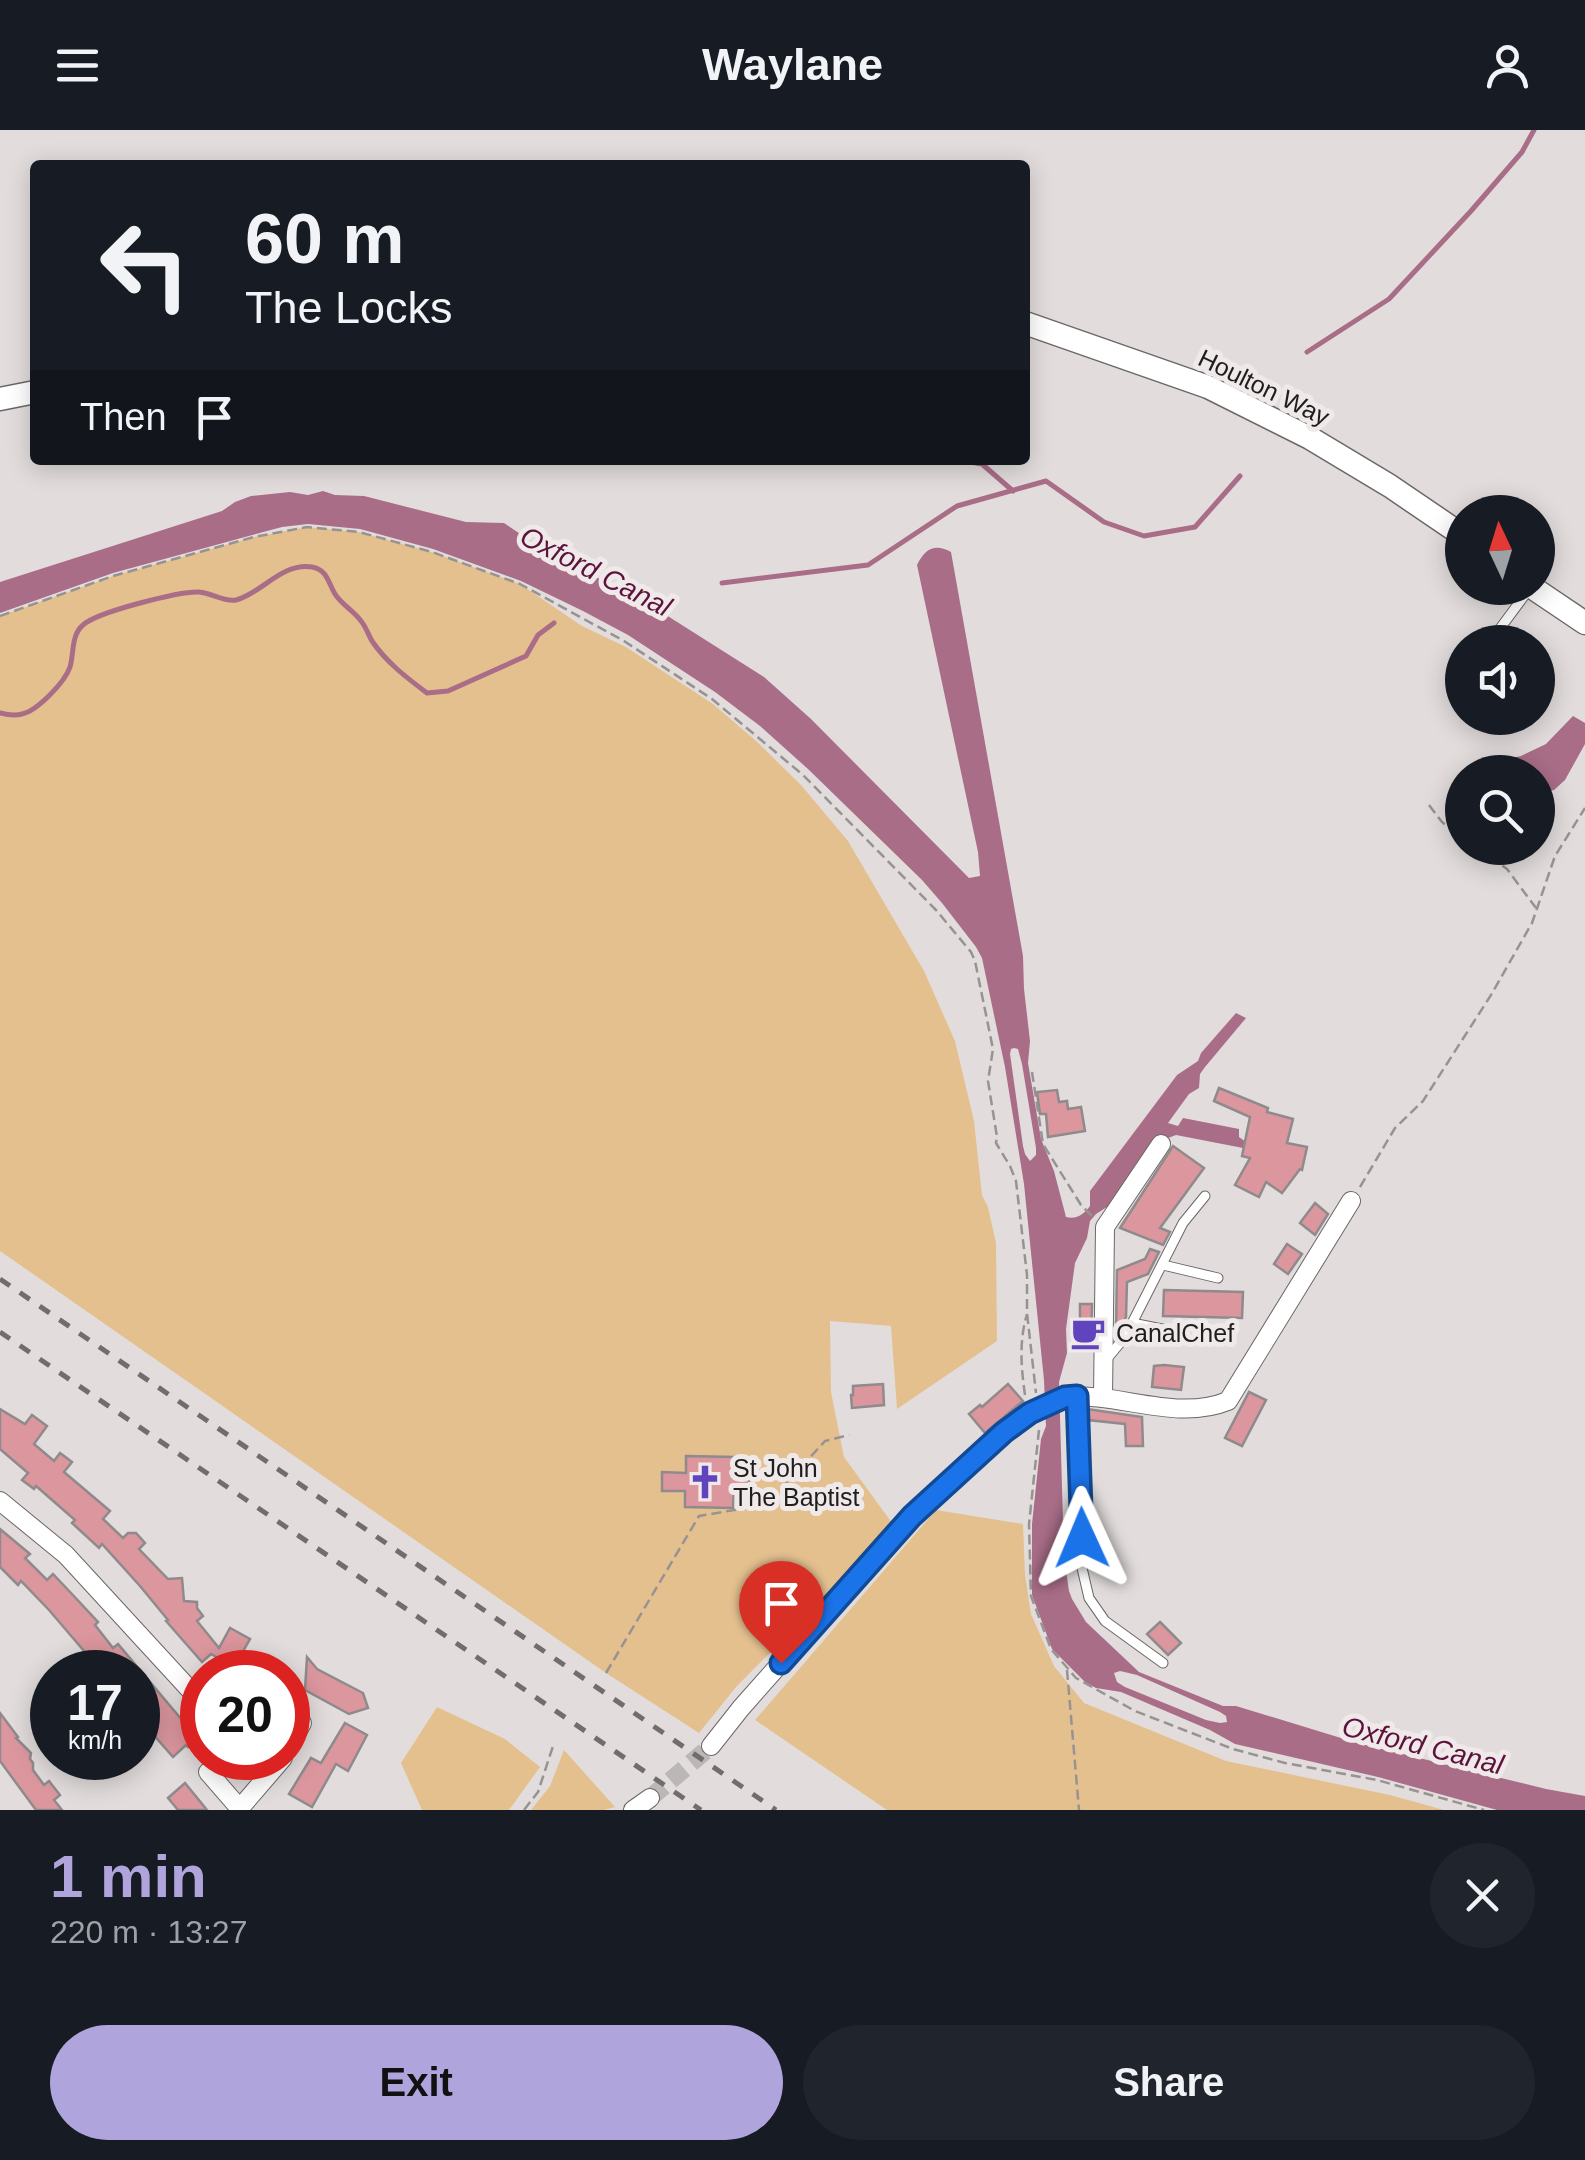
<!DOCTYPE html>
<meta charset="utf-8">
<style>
body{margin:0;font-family:Arial,sans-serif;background:#20242c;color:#f1f3f6;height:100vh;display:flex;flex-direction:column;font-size:38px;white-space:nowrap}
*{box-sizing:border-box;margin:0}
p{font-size:32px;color:#9ea1a6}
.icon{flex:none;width:55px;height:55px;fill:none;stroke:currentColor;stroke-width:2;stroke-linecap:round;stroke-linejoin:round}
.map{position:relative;height:1680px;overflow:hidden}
.drawer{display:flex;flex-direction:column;background:#171b24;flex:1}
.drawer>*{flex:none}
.guide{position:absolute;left:30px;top:30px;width:1000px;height:305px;border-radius:10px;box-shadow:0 5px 25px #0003;background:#171b24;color:#f1f3f6;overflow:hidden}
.needle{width:65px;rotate:356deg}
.buttons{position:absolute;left:1445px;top:365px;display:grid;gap:20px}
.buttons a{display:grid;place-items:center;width:110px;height:110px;border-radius:50%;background:#171b24;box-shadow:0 5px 25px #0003;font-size:50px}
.speed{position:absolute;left:30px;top:1520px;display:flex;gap:20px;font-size:50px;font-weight:700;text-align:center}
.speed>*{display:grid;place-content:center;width:130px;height:130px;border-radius:50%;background:#171b24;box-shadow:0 5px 25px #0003;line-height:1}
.speed small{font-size:25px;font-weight:400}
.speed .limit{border:15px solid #d22;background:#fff;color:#111}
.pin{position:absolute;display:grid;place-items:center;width:85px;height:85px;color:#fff;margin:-102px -42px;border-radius:50% 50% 50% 0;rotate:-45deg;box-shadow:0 0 10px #0007}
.pin .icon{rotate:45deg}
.me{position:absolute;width:110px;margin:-55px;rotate:359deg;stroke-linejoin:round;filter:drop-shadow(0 0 8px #0008)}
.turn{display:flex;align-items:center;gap:35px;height:210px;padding:0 50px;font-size:45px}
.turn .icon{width:130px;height:130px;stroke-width:2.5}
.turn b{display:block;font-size:70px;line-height:85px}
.then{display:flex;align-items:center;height:95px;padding:0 50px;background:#0003;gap:20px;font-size:38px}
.round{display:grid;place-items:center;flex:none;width:105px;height:105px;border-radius:52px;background:#20242c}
.headline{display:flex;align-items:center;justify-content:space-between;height:170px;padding:0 50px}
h1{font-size:60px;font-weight:800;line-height:75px;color:#b0a4dc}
.primary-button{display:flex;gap:20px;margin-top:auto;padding:20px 50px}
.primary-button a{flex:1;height:115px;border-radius:60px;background:#b0a4dc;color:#111;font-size:40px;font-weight:800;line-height:115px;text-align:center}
.primary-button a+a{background:#20242c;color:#f1f3f6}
header{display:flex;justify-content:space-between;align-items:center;height:130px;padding:0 50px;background:#171b24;font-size:45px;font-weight:800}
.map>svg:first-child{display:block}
</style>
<header><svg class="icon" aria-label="menu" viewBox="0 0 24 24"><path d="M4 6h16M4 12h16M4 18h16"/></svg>Waylane<svg class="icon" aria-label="person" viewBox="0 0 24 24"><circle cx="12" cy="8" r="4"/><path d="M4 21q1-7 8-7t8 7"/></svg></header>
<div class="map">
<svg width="1585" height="1680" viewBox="0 0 1585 1680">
<rect width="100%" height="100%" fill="#e2dddc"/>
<g fill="#e4c08f">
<path d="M 307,397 L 359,402 L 432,422 L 520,454 L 582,496 L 626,517 L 713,574 L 755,610 L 801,655 L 848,711 L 924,841 L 955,911 L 974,991 L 982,1065 L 988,1077 L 996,1113 L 997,1211 L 897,1279 L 891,1196 L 830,1191 L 831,1262 L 844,1327 L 895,1397 L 736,1557 L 699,1603 L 606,1543 L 0,1121 L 0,486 L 113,446 L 254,407 Z"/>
<path d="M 936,1380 L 1023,1394 L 1025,1445 L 1031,1484 L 1054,1536 L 1084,1573 L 1226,1631 L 1390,1665 L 1444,1680 L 887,1680 L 755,1590 Z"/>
<path d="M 437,1577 L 505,1609 L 540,1637 L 509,1680 L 422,1680 L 401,1633 Z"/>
<path d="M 564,1620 L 615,1677 L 604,1680 L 531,1680 L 550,1656 Z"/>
</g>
<g fill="#a96d88" fill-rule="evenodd">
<path d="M 323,361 L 335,365 L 364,366 L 466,392 L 504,393 L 550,424 L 644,471 L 764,547 L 811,589 L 969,748 L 980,746 L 978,722 L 917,435 C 925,419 934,413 951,422 L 1023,826 L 1024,859 L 1030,911 L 1028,933 L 1041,1009 L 1054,1041 L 1066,1087 C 1077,1090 1084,1084 1090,1076 L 1090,1061 L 1177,945 L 1198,931 L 1201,923 L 1236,883 L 1246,888 L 1205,937 L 1200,944 L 1199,958 L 1189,964 L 1168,993 L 1178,996 L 1183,988 L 1239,999 L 1239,1007 L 1246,1012 L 1243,1018 L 1176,1005 L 1163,1010 L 1110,1075 L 1096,1084 L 1090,1091 L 1087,1108 L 1075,1133 L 1066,1199 L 1067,1223 L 1059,1252 L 1064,1426 L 1069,1461 L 1072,1469 L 1086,1492 L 1139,1542 L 1223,1576 L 1236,1576 L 1354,1612 L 1546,1659 L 1585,1666 L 1585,1680 L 1497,1680 L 1378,1647 L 1235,1614 L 1210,1600 L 1121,1562 L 1096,1558 L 1085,1552 L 1052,1519 L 1032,1465 L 1032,1394 L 1041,1309 L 1046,1296 L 1044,1250 L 1024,1054 L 1005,937 L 982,828 L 976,817 L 942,773 L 922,750 L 808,639 L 760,596 L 715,562 L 628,505 L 583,481 L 521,451 L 433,419 L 360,399 L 308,394 L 282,397 L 113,443 L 0,483 L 0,452 L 222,381 L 235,372 L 251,366 L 290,362 L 308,365 ZM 1014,918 L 1018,919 L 1022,934 L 1036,1018 L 1036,1025 L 1030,1031 L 1025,1024 L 1023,1016 L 1010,924 L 1011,919 ZM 1120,1541 L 1137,1545 L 1220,1582 L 1226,1586 L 1227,1592 L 1220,1593 L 1206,1590 L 1125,1557 L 1117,1552 L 1114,1543 Z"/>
<path d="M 1573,586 L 1585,593 L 1585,614 L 1565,650 L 1554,660 L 1538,664 L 1538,642 L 1463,642 L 1468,638 L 1521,626 L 1546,614 Z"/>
</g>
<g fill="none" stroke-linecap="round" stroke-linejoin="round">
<g stroke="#a96d88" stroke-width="5">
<path d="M 1307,222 L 1389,169 L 1471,81 L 1522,22 L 1534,0"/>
<path d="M 958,330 L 982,334 L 1013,361"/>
<path d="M 722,453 L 868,435 L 957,376 L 1046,351 L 1104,392 L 1144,406 L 1195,397 L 1240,346"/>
<path d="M 0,583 C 8,585 15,586 22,584 C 37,581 65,552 70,537 C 74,524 71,505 83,495 C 97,482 180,461 199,462 C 212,463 223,472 236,470 C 261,464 282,432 312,437 C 328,440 328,453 335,464 C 341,474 354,481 361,491 C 366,497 368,504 372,511 C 386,532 407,548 427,563 L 448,561 L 526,526 L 538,505 L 554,493"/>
</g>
</g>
<g fill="#dc969e" stroke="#8f8a8b" stroke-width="2.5">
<path d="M 1219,958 L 1268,978 L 1267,982 L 1293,989 L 1287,1013 L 1307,1017 L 1302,1040 L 1300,1039 L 1282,1063 L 1266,1052 L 1259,1067 L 1235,1055 L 1250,1028 L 1242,1026 L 1250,987 L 1214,971 Z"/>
<path d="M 1057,960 L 1059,972 L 1067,971 L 1068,979 L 1081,977 L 1085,1001 L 1048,1007 L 1046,984 L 1040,984 L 1037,962 Z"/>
<path d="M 1173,1016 L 1204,1038 L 1160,1098 L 1170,1102 L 1163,1115 L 1120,1098 Z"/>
<path d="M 1315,1073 L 1328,1084 L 1315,1105 L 1300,1093 Z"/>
<path d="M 1287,1114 L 1302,1124 L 1288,1144 L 1274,1134 Z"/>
<path d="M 1150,1119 L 1159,1122 L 1148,1144 L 1127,1152 L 1126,1187 L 1119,1201 L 1116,1201 L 1117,1140 L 1145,1129 Z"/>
<path d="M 1164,1160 L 1243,1162 L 1242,1188 L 1163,1186 Z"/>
<path d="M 1080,1174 L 1092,1174 L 1091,1213 L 1080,1213 Z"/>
<path d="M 1164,1235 L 1184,1237 L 1181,1260 L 1152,1257 L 1154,1236 Z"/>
<path d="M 883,1254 L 884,1275 L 852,1278 L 851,1265 L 853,1265 L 853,1256 Z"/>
<path d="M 1008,1254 L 1023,1271 L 985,1303 L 969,1284 L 980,1275 L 982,1277 Z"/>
<path d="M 1249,1262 L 1266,1270 L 1242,1316 L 1225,1308 Z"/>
<path d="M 0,1279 L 25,1294 L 32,1285 L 47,1296 L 34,1314 L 54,1331 L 60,1323 L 72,1332 L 64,1342 L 110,1381 L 103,1389 L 123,1408 L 128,1403 L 136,1403 L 145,1413 L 139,1419 L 168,1449 L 182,1448 L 184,1471 L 197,1472 L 197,1478 L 203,1486 L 197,1491 L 219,1518 L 230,1498 L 250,1509 L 234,1537 L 211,1524 L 202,1532 L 166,1491 L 168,1490 L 140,1456 L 102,1414 L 99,1418 L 72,1393 L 75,1390 L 36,1356 L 34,1359 L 22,1350 L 28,1343 L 0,1319 Z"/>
<path d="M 1087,1279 L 1142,1287 L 1143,1316 L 1126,1316 L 1125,1294 L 1088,1290 Z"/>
<path d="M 686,1326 L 735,1327 L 734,1343 L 749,1343 L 749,1362 L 734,1361 L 733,1378 L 685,1377 L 685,1361 L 662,1361 L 662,1342 L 686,1343 Z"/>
<path d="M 0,1399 L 30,1424 L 25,1428 L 47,1450 L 53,1444 L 71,1463 L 98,1492 L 95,1495 L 113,1518 L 118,1514 L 198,1609 L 188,1617 L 186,1615 L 173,1627 L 138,1587 L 138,1542 L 102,1542 L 49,1480 L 21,1451 L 18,1455 L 0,1437 Z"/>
<path d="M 1160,1492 L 1181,1513 L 1168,1525 L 1147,1504 Z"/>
<path d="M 307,1527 L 317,1539 L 363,1563 L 368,1578 L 349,1584 L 305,1560 Z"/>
<path d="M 0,1583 L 18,1607 L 16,1608 L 31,1623 L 30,1629 L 33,1633 L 33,1640 L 44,1655 L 49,1651 L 60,1665 L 54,1670 L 62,1680 L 36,1680 L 0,1631 Z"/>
<path d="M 345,1593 L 367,1605 L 348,1641 L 336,1634 L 312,1677 L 289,1664 L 311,1628 L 321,1633 Z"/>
<path d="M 185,1653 L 207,1680 L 178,1680 L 168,1668 Z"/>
</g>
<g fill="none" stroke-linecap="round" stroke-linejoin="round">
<path stroke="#bbb7b6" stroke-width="18" stroke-dasharray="18 9" stroke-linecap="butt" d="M 650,1668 L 711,1616"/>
<g stroke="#6b6766" stroke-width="11">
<g id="service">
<path d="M 1490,512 L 1530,458"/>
<path d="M 1163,1135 L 1218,1148"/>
<path d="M 1132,1193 L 1172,1201"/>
<path d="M 1105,1231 L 1125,1207 L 1183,1093 L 1205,1066"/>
<path d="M 1077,1266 L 1080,1293 L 1082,1438 L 1089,1468 L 1105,1491 L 1163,1533"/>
</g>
</g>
<g stroke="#6b6766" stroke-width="20">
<g id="minor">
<path d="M 1065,1267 C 1119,1262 1176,1292 1228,1271 L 1351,1071"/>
<path d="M 1103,1268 L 1105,1097 L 1161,1014"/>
<path d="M 0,1371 L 66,1425 L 202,1573"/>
<path d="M 711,1616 L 741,1578 L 911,1386 L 1004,1303 L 1031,1283"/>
<path d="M 288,1619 L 302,1593"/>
<path d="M 208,1642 L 241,1680"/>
<path d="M 240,1678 L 283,1628"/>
<path d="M 633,1680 L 650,1668"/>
</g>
</g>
<g stroke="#6b6766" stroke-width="25">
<g id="tertiary">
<path d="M 1025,193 L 1208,257 L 1310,308 L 1390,356 L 1462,405"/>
<path d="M 0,269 L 35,262"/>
<path d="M 1533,458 L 1585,493"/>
</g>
</g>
<g stroke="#979392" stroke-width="2.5" stroke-dasharray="10 5" stroke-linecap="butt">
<path d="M 0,486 L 113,446 L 254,407 L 307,397 L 359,402 L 432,422 L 520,454 L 624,511 L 712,569 L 803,645 L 936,780 L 971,822 L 975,831 L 993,919 L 988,951 L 997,1007 L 996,1013 L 1010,1036 L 1016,1051 L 1027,1145 L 1027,1183 L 1036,1263"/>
<path d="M 1429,675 L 1442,692 L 1462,708"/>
<path d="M 1478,718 L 1507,739 L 1536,778"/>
<path d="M 1032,942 L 1043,1014 L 1081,1075 L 1092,1086"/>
<path d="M 1360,1057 L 1395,998 L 1423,971 L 1491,865 L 1532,793 L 1555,726 L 1585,678"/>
<path d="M 1025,1265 C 1021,1237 1019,1211 1027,1184"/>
<path d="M 1039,1300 L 1029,1394 L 1031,1466 L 1051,1519 L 1076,1548 L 1135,1581 L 1233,1619 L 1285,1633 L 1377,1650 L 1484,1680"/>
<path d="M 1067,1540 L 1079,1680"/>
<path d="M 606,1543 L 699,1386 L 752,1377 L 781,1359 L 825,1311 L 849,1305"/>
<path d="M 202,1603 L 199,1610 L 202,1615"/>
<path d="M 524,1680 L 538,1662 L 554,1613"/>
</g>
<use href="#service" stroke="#fff" stroke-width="9"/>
<use href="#minor" stroke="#fff" stroke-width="18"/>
<use href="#tertiary" stroke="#fff" stroke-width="22"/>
<g stroke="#716d6c" stroke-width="5" stroke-dasharray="12 12" stroke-linecap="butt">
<path d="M 0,1149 L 776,1680"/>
<path d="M 0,1202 L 701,1680"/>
</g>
<g stroke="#6b6766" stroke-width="20" stroke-linecap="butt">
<path id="minor-bridge" d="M 1031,1283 L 1065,1267"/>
</g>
<use href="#minor-bridge" stroke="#fff" stroke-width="18"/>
</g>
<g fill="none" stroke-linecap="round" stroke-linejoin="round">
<g stroke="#114b97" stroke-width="25">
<path id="route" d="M 781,1533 L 912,1386 L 1004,1302 L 1030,1283 L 1065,1267 L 1077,1266 L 1082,1408"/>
</g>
<use href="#route" stroke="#1a73e8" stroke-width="18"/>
</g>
<defs>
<g id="cafe-bare" transform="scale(2.7)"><path d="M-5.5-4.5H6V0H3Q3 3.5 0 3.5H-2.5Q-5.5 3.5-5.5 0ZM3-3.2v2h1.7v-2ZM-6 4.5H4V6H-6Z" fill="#6044bd" stroke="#efeae9" stroke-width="2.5" paint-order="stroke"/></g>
<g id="church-bare" transform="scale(2.7)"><path d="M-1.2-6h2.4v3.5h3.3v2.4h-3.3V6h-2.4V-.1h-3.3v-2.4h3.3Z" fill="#6044bd" stroke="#efeae9" stroke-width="2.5" paint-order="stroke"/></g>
</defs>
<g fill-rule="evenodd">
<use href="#cafe-bare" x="1088" y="1203"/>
<use href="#church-bare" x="705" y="1352"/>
</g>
<g text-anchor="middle" stroke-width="10" stroke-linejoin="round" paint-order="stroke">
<g font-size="25" fill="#201e1d" stroke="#efeae9">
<text transform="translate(1264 257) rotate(26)" y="9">Houlton Way</text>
</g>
<g font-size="25" fill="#201e1d" stroke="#efeae9" text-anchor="start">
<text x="1116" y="1212">CanalChef</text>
<text x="733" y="1347">St John<tspan x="733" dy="29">The Baptist</tspan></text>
</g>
<g font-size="28" font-style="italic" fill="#5d123c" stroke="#efeae9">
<text transform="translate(596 441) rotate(27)" y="10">Oxford Canal</text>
<text transform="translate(1423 1615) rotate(14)" y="10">Oxford Canal</text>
</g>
</g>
</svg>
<div class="buttons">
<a><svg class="needle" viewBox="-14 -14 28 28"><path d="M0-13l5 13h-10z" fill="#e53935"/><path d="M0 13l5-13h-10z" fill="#9ea1a6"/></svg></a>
<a><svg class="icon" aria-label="sound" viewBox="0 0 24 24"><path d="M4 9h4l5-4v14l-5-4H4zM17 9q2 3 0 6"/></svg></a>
<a><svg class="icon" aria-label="search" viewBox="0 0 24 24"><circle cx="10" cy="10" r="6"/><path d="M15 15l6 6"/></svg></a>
</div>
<div class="speed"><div>17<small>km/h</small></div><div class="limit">20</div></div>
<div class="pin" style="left:781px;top:1533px;background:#d93025"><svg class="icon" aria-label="arrive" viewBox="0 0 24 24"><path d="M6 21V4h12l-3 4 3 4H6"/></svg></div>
<svg class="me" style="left:1082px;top:1408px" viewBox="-20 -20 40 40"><path d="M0-17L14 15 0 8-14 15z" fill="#1a73e8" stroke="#fff" stroke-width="4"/></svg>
<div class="guide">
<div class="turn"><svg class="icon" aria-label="left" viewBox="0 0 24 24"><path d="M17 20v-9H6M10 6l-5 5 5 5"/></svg><div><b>60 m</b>The Locks</div></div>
<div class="then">Then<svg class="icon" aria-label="arrive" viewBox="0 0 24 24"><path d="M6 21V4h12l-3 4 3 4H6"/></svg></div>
</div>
</div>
<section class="drawer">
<div class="headline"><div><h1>1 min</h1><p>220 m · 13:27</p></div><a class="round"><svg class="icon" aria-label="close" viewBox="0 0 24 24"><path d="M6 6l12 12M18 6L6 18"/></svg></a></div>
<div class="primary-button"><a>Exit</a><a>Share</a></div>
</section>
